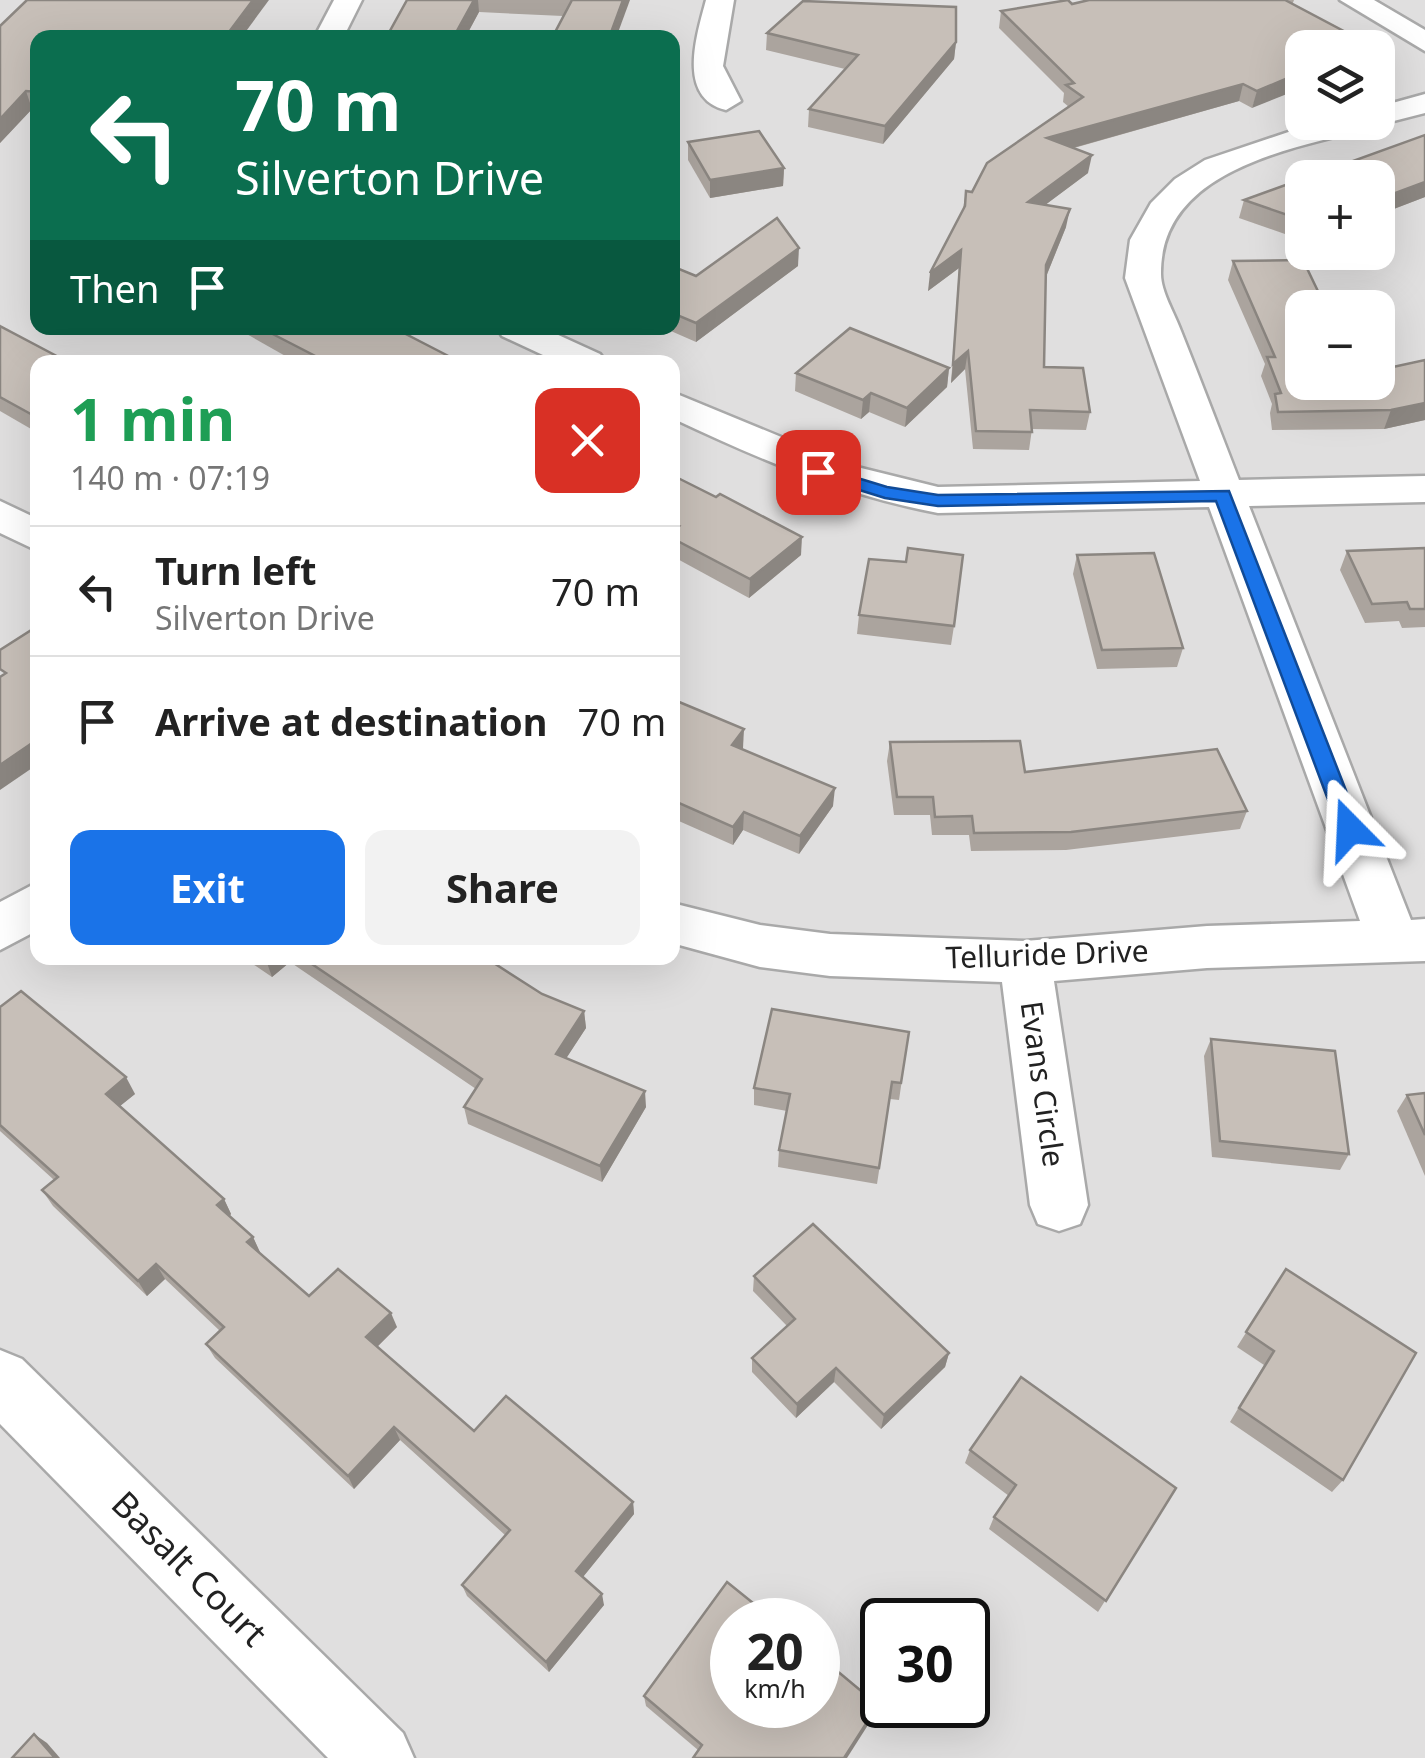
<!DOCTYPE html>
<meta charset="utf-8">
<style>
body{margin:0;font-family:"Noto Sans",sans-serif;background:#f2f2f2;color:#222;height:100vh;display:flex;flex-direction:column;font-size:38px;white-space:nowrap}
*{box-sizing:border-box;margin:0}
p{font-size:32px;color:#767676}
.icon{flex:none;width:55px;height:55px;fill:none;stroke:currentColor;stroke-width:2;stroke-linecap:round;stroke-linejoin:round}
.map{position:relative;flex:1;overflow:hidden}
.details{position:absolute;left:30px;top:355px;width:650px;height:610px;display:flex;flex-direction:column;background:#fff;border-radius:20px;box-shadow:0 10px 40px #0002}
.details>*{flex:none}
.top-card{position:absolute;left:30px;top:30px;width:650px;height:305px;border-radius:20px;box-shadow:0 10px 40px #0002;background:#0b6e4f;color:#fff;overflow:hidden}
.tools{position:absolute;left:1285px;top:30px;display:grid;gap:20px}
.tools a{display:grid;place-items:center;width:110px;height:110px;border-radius:20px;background:#fff;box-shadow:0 10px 40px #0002;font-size:50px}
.speed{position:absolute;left:710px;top:1598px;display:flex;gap:20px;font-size:50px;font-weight:700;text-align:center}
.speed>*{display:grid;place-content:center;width:130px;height:130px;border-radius:50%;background:#fff;box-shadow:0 10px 40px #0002;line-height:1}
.speed small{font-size:25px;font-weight:400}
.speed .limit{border:5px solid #111;border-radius:15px;background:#fff;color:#111}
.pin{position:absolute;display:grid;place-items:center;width:85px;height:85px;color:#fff;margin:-42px;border-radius:20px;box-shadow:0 5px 15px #0006}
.me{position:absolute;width:110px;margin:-55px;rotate:339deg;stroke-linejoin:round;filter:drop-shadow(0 0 8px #0008)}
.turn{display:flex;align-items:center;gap:35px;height:210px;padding:0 40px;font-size:45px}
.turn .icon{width:130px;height:130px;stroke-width:2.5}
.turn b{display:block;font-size:70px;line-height:85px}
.then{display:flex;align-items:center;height:95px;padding:0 40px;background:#0003;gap:20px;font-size:38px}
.round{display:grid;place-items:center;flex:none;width:105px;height:105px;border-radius:20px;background:#f2f2f2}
.headline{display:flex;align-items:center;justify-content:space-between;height:170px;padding:0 40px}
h1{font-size:60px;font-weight:700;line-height:75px;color:#1e9e55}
.cta{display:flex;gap:20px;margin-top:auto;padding:20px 40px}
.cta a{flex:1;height:115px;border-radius:20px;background:#1a73e8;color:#fff;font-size:40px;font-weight:700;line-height:115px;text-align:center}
.cta a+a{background:#f2f2f2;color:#222}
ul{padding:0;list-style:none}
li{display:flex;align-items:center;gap:30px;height:130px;padding:0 40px;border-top:2px solid #e0e0e0}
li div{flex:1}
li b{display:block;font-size:38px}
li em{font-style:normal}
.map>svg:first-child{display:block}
</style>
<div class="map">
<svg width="1425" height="1758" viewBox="0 0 1425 1758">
<rect width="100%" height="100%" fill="#f2efe9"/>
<path fill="#e0dfdf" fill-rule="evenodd" d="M 0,0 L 1425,0 L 1425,1758 L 0,1758 ZM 38,38 L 672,38 L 672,328 L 38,328 ZM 1302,48 L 1378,48 L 1378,122 L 1302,122 ZM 1302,178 L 1378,178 L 1378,252 L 1302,252 ZM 1302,308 L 1378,308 L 1378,382 L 1302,382 ZM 38,362 L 672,362 L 672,958 L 38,958 ZM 732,1620 L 818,1620 L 818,1705 L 732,1705 ZM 882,1620 L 968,1620 L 968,1705 L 882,1705 Z"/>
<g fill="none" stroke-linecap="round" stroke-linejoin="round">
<g stroke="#a9a9a9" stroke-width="5">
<g id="minor">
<path d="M 334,0 L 362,0 L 343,38 L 314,38 Z"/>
<path d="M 706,0 L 734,0 L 723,66 L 741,101 L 726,110 C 676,98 697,34 706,0 Z"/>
<path d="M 1340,0 L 1374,0 L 1425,30 L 1425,51 Z"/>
<path d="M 1425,94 L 1425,113 L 1378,125 L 1371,123 L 1367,129 C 1289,149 1160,171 1161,274 C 1161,292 1175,314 1181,331 C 1201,381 1220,431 1239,480 L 1425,476 L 1425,502 L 1249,506 L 1411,920 L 1425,919 L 1425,961 L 1207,968 L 1054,981 L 1088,1205 L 1080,1224 L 1059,1231 L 1038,1224 L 1030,1205 L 1002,982 L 830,976 L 760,967 L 672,943 L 672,903 L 760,925 L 830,934 L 1025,941 L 1207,926 L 1360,921 L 1209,507 L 938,513 C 843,495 759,459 672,418 L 672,392 L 849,465 L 938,487 L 1200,481 L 1125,278 L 1130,240 L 1151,203 L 1175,179 L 1205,160 L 1318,122 L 1378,122 L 1378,107 Z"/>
<path d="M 497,328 L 543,328 L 600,354 L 606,362 L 558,362 L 502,336 Z"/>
<path d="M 0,501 L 38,519 L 38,551 L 0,533 Z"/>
<path d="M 38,882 L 38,930 L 0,950 L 0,902 Z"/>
<path d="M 0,1350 L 22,1359 L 403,1733 L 414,1758 L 328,1758 L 0,1424 Z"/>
</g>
</g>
<use href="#minor" fill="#fff" fill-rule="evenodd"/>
</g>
<g fill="#aba49e">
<path d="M 407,0 L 630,0 L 563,16 L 479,12 L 465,38 L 386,38 Z"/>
<path d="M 1294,0 L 1252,108 L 1239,101 L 1074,148 L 1088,173 L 1045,205 L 1066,227 L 1046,277 L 1044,367 L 1090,412 L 1086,430 L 1032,429 L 1029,450 L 973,449 L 965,369 L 951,383 L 959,268 L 928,291 L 963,209 L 966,191 L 972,192 L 1069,107 L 1063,102 L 1064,93 L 999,28 L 1001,11 L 1072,4 Z"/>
<path d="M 0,26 L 38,38 L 38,109 L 32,109 L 0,143 Z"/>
<path d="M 767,33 L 956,42 L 954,59 L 883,144 L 808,127 L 809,109 L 845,69 L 766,50 Z"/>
<path d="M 1425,135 L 1425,197 L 1378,215 L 1378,178 Z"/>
<path d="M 688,142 L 784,168 L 783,186 L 710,198 L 688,160 Z"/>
<path d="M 1302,179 L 1302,240 L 1239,218 L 1244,200 Z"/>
<path d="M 1233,261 L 1302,382 L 1379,370 L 1425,360 L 1425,420 L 1384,429 L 1272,430 L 1270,413 L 1272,404 L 1261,376 L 1265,364 L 1228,280 Z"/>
<path d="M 672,266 L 696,276 L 798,266 L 696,342 L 664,328 L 672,328 Z"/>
<path d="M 0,326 L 38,362 L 38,433 L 0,411 Z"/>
<path d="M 236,328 L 394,328 L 460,362 L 296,362 Z"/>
<path d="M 949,368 L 947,387 L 905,427 L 869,412 L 861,419 L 795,391 L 796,373 Z"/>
<path d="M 672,475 L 801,555 L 749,598 L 672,556 Z"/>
<path d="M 1425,548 L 1425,627 L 1402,628 L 1399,621 L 1365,623 L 1340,570 L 1347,551 Z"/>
<path d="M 1077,555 L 1183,648 L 1177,667 L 1097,669 L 1073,574 Z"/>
<path d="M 859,615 L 954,626 L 951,645 L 857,634 Z"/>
<path d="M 672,699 L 743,748 L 742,749 L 833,806 L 799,854 L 743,830 L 733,845 L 672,818 Z"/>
<path d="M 890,742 L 1025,772 L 1247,811 L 1240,829 L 1066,850 L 971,851 L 969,835 L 932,835 L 930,815 L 894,815 L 887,761 Z"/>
<path d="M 244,958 L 440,958 L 542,994 L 584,1011 L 586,1028 L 566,1058 L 646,1107 L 602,1182 L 468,1124 L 464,1107 L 476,1089 L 290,962 L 272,977 Z"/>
<path d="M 0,1007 L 135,1094 L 120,1106 L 224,1199 L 231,1214 L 230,1216 L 253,1237 L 260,1253 L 309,1296 L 397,1327 L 377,1347 L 474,1431 L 633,1502 L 634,1514 L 583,1577 L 604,1605 L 549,1672 L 467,1596 L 462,1585 L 505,1535 L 400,1440 L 354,1489 L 215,1358 L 206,1344 L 220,1331 L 165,1279 L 147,1296 L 53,1206 L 42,1190 L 54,1180 L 0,1131 Z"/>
<path d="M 909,1032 L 899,1100 L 890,1099 L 877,1184 L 778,1167 L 779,1150 L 787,1111 L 754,1105 L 754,1088 Z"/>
<path d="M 1211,1039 L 1349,1154 L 1340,1170 L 1212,1157 L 1204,1056 Z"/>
<path d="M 1425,1093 L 1425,1176 L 1397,1111 L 1407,1095 Z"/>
<path d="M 1286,1269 L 1343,1480 L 1332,1492 L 1230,1422 L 1264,1365 L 1237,1347 Z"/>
<path d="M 754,1276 L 949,1353 L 945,1367 L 881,1429 L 834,1382 L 796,1418 L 752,1372 L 752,1358 L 787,1326 L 753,1291 Z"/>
<path d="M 970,1450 L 1176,1488 L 1098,1612 L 989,1529 L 994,1517 L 1009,1496 L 965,1463 Z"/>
<path d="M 644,1696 L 878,1705 L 875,1714 L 698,1750 L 646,1706 Z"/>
</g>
<g fill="#8b8681">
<path d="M 253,0 L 269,0 L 241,38 L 230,38 L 229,32 Z"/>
<path d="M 474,0 L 478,0 L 479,12 L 465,38 L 453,38 Z"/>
<path d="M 623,0 L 630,0 L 616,38 L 609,38 Z"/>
<path d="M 956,42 L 954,59 L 883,144 L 885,126 Z"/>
<path d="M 1302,72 L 1302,88 L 1252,108 L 1257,91 Z"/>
<path d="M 1243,84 L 1239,101 L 1044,156 L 1047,138 Z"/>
<path d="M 26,91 L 32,109 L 0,143 L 0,119 Z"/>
<path d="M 1092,155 L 1088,173 L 1025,220 L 1028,202 Z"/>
<path d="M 784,168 L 783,186 L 710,198 L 710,180 Z"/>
<path d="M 1425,182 L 1425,197 L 1378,215 L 1382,198 Z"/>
<path d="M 1070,209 L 1066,227 L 1043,284 L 1046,265 Z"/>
<path d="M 799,248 L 798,266 L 696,342 L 696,323 Z"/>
<path d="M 961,250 L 959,268 L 928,291 L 930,273 Z"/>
<path d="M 968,351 L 965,369 L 951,383 L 953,364 Z"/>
<path d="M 949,368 L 947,387 L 905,427 L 907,408 Z"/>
<path d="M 871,393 L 869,412 L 861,419 L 863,400 Z"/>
<path d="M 1425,403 L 1425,420 L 1384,429 L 1391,410 Z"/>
<path d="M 802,537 L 801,555 L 749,598 L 750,579 Z"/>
<path d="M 744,729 L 743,748 L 732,763 L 732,745 Z"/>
<path d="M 38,739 L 38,764 L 0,790 L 0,765 Z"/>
<path d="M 835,788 L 833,806 L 799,854 L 800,836 Z"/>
<path d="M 744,812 L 743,830 L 733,845 L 733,827 Z"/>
<path d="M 268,958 L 288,958 L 290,962 L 272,977 L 266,960 Z"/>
<path d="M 584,1011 L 586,1028 L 558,1071 L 556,1054 Z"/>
<path d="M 126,1077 L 135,1094 L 115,1110 L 106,1094 Z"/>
<path d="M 645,1091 L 646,1107 L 602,1182 L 600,1166 Z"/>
<path d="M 224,1199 L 231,1214 L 225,1220 L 217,1205 Z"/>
<path d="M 253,1237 L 260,1252 L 255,1257 L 247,1242 Z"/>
<path d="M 156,1264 L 165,1279 L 147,1296 L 138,1281 Z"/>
<path d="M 391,1313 L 397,1327 L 372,1352 L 366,1337 Z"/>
<path d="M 949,1353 L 945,1367 L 881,1429 L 884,1415 Z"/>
<path d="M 836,1368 L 834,1382 L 796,1418 L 797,1404 Z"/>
<path d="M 394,1427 L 400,1440 L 354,1489 L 348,1476 Z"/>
<path d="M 633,1502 L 634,1514 L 578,1583 L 576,1571 Z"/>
<path d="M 602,1594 L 604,1605 L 549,1672 L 546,1662 Z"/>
<path d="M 878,1705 L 875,1714 L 847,1758 L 844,1758 Z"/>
<path d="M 34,1734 L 47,1743 L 60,1758 L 55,1758 Z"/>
</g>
<g fill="#c7bfb8" stroke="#8b8681" stroke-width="2.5">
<path d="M 27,0 L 253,0 L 229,32 L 238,33 L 235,38 L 38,38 L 38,92 L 26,91 L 0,119 L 0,26 Z"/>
<path d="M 407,0 L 474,0 L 453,38 L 386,38 Z"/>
<path d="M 572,0 L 623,0 L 609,38 L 552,38 Z"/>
<path d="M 1068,0 L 1072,4 L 1089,0 L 1285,0 L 1370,45 L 1364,48 L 1302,48 L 1302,72 L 1257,91 L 1243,84 L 1047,138 L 1092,155 L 1028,202 L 1070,209 L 1046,265 L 1044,367 L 1083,368 L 1090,412 L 1030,410 L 1032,432 L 976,431 L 968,351 L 953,364 L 961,250 L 930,273 L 965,206 L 966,191 L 972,192 L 987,163 L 1083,97 L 1066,85 L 1074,83 L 1001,11 Z"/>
<path d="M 803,1 L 956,7 L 956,42 L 885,126 L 809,109 L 858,55 L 767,33 Z"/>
<path d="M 759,131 L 784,168 L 710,180 L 688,142 Z"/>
<path d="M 1425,135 L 1425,182 L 1382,198 L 1378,195 L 1378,178 L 1306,178 Z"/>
<path d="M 1302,179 L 1302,220 L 1244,200 Z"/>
<path d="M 777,218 L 799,248 L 696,323 L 672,313 L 672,266 L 696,276 Z"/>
<path d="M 1303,260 L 1326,308 L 1302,308 L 1302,382 L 1378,382 L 1378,368 L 1379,370 L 1425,360 L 1425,403 L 1391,410 L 1278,412 L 1275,394 L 1281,393 L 1267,357 L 1275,357 L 1233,261 Z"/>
<path d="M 0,326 L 68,362 L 38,362 L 38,418 L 0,397 Z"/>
<path d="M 261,328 L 394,328 L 460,362 L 327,362 Z"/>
<path d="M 850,328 L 949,368 L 907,408 L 871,393 L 863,400 L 796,373 Z"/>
<path d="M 672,475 L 716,497 L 720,494 L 802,537 L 750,579 L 672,538 L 672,531 L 679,526 L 672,523 Z"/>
<path d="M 908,548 L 963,555 L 954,626 L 859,615 L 869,559 L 906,562 Z"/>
<path d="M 1425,548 L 1425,609 L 1410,609 L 1407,602 L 1372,604 L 1347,551 Z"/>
<path d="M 1154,553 L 1183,648 L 1102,650 L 1077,555 Z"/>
<path d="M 33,629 L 38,631 L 38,739 L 0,765 L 0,677 L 6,673 L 0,669 L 0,650 Z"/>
<path d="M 672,699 L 744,729 L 732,745 L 835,788 L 800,836 L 744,812 L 733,827 L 672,800 Z"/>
<path d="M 1020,741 L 1025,772 L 1217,749 L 1247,811 L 1071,832 L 974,833 L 972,816 L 935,817 L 933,797 L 897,797 L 890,742 Z"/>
<path d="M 303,958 L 440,958 L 442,959 L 444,958 L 486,958 L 542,994 L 584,1011 L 556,1054 L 645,1091 L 600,1166 L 464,1107 L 482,1079 Z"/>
<path d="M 21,991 L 126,1077 L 106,1094 L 224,1199 L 217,1205 L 253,1237 L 247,1242 L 309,1296 L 338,1269 L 391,1313 L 366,1337 L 474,1431 L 506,1396 L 633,1502 L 576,1571 L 602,1594 L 546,1662 L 462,1585 L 510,1530 L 394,1427 L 348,1476 L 206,1344 L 224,1327 L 156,1264 L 138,1281 L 42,1190 L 58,1177 L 0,1125 L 0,1007 Z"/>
<path d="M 772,1009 L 909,1032 L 901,1083 L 892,1082 L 879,1168 L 779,1150 L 790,1094 L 754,1088 Z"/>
<path d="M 1211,1039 L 1335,1051 L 1349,1154 L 1220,1141 Z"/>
<path d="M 1425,1093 L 1425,1135 L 1407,1095 Z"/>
<path d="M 813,1224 L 949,1353 L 884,1415 L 836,1368 L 797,1404 L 752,1358 L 795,1319 L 754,1276 Z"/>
<path d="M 1286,1269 L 1416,1353 L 1343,1480 L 1239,1408 L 1274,1351 L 1246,1332 Z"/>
<path d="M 1021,1377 L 1176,1488 L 1106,1601 L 994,1517 L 1016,1485 L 970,1450 Z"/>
<path d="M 727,1582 L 774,1620 L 732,1620 L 732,1705 L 818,1705 L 818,1655 L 878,1705 L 844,1758 L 693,1758 L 702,1745 L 644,1696 Z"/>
<path d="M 34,1734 L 55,1758 L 12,1758 Z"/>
</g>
<path fill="#1a73e8" stroke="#114b97" stroke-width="2.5" d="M 818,466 L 887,487 L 938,495 L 1229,491 L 1361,829 L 1358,835 L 1342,835 L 1339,829 L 1216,501 L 938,506 L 885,498 L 811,475 L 808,472 Z"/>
<g text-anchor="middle" stroke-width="8" stroke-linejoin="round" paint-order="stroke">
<g font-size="30" fill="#222" stroke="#fff">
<text transform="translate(1047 955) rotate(-2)" y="10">Telluride Drive</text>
<text transform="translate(1042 1084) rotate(82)" y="10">Evans Circle</text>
</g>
<g font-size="35" fill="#222" stroke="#fff">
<text transform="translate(189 1569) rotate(45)" y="12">Basalt Court</text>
</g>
</g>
</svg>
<div class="tools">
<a><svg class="icon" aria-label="layers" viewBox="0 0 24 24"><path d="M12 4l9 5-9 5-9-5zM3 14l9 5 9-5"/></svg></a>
<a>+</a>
<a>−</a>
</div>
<div class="speed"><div>20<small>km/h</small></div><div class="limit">30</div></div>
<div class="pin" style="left:818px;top:472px;background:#d93025"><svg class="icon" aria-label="arrive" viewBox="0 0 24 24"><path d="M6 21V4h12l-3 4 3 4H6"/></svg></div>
<svg class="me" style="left:1350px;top:829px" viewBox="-20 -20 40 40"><path d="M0-17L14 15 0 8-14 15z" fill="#1a73e8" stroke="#fff" stroke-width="4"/></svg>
<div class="top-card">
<div class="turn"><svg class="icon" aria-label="left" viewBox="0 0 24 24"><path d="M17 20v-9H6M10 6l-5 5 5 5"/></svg><div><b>70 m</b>Silverton Drive</div></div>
<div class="then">Then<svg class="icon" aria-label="arrive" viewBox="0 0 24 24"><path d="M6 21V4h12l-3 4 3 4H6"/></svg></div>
</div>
<section class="details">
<div class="headline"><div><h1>1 min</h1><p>140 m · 07:19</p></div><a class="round" style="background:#d93025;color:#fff"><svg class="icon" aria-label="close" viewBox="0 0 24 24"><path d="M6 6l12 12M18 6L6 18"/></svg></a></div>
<ul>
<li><svg class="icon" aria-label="left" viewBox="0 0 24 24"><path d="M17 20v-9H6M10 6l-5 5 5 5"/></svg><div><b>Turn left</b><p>Silverton Drive</p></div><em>70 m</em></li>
<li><svg class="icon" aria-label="arrive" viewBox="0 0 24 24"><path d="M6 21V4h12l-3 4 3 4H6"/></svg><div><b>Arrive at destination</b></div><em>70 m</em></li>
</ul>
<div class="cta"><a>Exit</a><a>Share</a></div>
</section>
</div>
